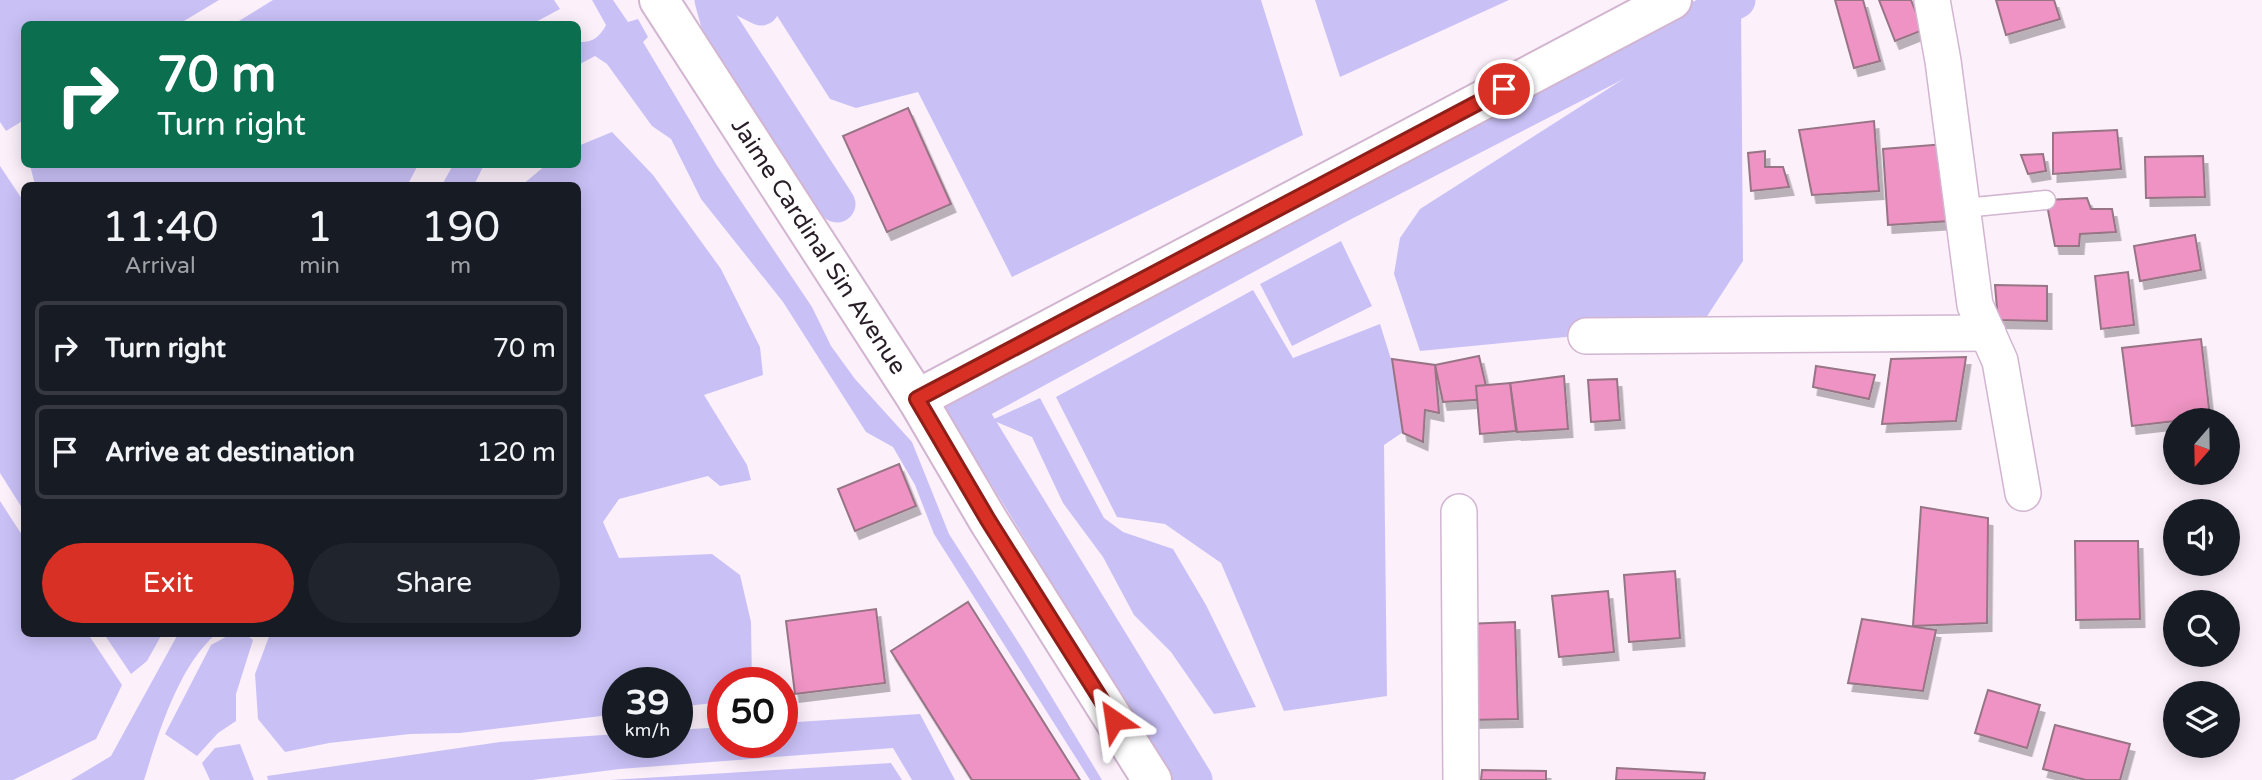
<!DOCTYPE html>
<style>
body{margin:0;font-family:"Varela Round",sans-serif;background:#20242c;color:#f1f3f6;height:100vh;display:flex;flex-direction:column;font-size:26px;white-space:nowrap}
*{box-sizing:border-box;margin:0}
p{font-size:23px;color:#9ea1a6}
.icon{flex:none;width:38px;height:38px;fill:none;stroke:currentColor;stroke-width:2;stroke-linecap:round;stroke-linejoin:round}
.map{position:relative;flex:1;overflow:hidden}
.drawer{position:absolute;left:21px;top:182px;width:560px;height:455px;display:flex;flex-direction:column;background:#171b24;border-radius:10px;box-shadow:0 4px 18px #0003}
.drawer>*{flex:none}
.top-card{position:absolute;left:21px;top:21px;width:560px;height:147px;border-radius:10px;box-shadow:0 4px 18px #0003;background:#0b6e4f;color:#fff;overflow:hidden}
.needle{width:46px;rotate:200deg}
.controls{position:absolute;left:2163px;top:408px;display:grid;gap:14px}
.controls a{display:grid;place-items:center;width:77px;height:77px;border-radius:50%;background:#171b24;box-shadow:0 4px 18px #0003;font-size:35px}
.speed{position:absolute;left:602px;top:667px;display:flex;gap:14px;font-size:35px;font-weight:700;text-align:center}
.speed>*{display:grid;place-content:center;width:91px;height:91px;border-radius:50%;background:#171b24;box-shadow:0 4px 18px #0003;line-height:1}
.speed small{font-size:18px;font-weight:400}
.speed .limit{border:10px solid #d22;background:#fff;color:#111}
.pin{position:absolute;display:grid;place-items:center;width:60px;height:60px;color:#fff;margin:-30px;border:4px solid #fff;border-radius:50%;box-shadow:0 2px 7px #0007}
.me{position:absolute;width:77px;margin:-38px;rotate:328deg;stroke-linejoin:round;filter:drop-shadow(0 0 5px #0008)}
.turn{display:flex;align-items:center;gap:24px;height:147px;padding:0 21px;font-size:32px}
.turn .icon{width:91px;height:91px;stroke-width:2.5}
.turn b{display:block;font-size:49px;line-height:60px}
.eta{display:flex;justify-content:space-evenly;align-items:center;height:119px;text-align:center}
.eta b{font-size:42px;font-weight:600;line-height:49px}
.cta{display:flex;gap:14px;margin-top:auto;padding:14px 21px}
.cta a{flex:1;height:80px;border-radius:42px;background:#d93025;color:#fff;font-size:28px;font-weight:600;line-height:80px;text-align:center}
.cta a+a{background:#20242c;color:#f1f3f6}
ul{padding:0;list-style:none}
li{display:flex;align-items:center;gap:21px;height:94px;margin:0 14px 10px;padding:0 7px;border:4px solid #363941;border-radius:10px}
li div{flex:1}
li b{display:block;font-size:26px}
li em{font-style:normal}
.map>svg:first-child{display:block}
</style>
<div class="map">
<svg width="2262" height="780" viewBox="0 0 2262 780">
<defs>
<filter id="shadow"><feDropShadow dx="4.5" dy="8" stdDeviation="0" flood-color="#0004"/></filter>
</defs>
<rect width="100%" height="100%" fill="#fcf0fb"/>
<g fill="#c9c1f6">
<path d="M 0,0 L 219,0 L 179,24 L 24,24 L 24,120 L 6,131 L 0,122 Z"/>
<path d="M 273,0 L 554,0 L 560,9 L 532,24 L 234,24 Z"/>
<path d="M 592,0 L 613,0 L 628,22 L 638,19 L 648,37 L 643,42 L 716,164 L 812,307 L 831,346 L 855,379 L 912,442 L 949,534 L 1022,648 L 1102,780 L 1090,780 L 934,534 L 915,485 L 893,447 L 866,432 L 783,302 L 701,199 L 671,139 L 652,126 L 607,64 L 595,56 L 578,65 L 578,42 C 592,43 600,37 606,25 Z"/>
<path d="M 767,0 L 1261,0 L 1303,135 L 1012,277 L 918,92 L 856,108 L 830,99 Z"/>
<path d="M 1315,0 L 1509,0 L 1340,77 Z"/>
<path d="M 1741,4 L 1743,261 L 1702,324 L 1420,351 L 1394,274 L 1400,238 L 1420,209 Z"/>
<path d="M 612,132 L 653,175 L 721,269 L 760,347 L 763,375 L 704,395 L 747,465 L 751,480 L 720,486 L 708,476 L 619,499 L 603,522 L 619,558 L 712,554 L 740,575 L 751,622 L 752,682 L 723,682 L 723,702 L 677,707 L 677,682 L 618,682 L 618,714 L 460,733 L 410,734 L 329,743 L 285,752 L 258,719 L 255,674 L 270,634 L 578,634 L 578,186 L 522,185 L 546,165 L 578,164 L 578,146 Z"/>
<path d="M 30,165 L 30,164 L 418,165 L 407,186 L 35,185 Z"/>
<path d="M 453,165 L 453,164 L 484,165 L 474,185 L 442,185 Z"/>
<path d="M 0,166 L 24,202 L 24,511 L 0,473 Z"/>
<path d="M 1341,241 L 1372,306 L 1292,346 L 1260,284 Z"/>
<path d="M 1253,290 L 1293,358 L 1380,324 L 1412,426 L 1384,445 L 1387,696 L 1284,711 L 1221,563 L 1165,524 L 1117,517 L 1056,397 Z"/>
<path d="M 1040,398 L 1104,518 L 1123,532 L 1173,549 L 1206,605 L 1256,707 L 1214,714 L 1171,652 L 1134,615 L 1103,557 L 1063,503 L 1032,437 L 992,420 Z"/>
<path d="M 0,501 L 24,538 L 24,634 L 88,634 L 122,685 L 96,739 L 13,780 L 0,780 Z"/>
<path d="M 104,634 L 162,634 L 147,661 L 131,674 Z"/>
<path d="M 178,634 L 216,634 C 178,667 159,732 144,780 L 71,780 L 111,756 Z"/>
<path d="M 231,634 L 245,634 L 253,640 L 236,694 L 236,721 L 218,733 L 197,756 L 165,734 L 211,645 Z"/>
<path d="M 920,714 L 955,780 L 912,780 L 893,748 L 620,769 L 532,780 L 268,780 L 267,776 L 500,742 L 618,734 L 618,742 L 677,742 L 677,730 L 723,727 L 723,742 L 782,742 L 782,723 Z"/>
<path d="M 240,744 L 254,780 L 210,780 L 202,763 L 215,748 Z"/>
<path d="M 891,763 L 902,780 L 610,780 Z"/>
</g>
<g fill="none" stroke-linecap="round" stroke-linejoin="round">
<g stroke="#c9c1f6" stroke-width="37">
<path d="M 713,0 L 719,22 L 837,204"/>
<path d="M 747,0 L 761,7"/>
<path d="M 970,414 L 1194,780"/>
<path d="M 958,421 L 970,414 L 975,402 L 1342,203 L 1737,0"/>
</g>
</g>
<g fill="#ee93c3" stroke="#977485" stroke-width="2" filter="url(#shadow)">
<path d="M 1835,0 L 1863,0 L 1880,61 L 1854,68 Z"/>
<path d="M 1879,0 L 1911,0 L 1923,30 L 1895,41 Z"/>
<path d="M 1996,0 L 2054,0 L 2060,19 L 2006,35 Z"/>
<path d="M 908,108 L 951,204 L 887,232 L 843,136 Z"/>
<path d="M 1874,121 L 1879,191 L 1812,195 L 1799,130 Z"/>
<path d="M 2117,130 L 2121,169 L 2053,174 L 2053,133 Z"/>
<path d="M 1945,144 L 1950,221 L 1888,225 L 1883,149 Z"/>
<path d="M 1765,151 L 1765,167 L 1783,167 L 1789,187 L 1751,191 L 1748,153 Z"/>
<path d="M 2043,154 L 2046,171 L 2028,174 L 2021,155 Z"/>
<path d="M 2203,156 L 2205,197 L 2146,198 L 2145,157 Z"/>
<path d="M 2087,198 L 2091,209 L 2112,209 L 2116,232 L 2080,234 L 2079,246 L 2055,246 L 2046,200 Z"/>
<path d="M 2195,235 L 2201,270 L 2140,281 L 2134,246 Z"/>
<path d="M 2128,272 L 2134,325 L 2101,329 L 2095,276 Z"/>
<path d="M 1995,285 L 2047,286 L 2047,321 L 1998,320 Z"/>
<path d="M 2201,339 L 2210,417 L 2132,426 L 2122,348 Z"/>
<path d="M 1479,356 L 1489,399 L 1443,402 L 1435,365 Z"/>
<path d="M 1966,357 L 1956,421 L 1882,424 L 1891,359 Z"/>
<path d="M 1392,359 L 1435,365 L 1439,413 L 1425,410 L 1423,442 L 1403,433 Z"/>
<path d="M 1816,366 L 1875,375 L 1869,399 L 1813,387 Z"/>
<path d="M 1564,376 L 1568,429 L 1517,432 L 1510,383 Z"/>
<path d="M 1617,379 L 1620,420 L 1591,422 L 1588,380 Z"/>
<path d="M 1510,383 L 1516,431 L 1480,434 L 1476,386 Z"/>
<path d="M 899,464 L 916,506 L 855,531 L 838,489 Z"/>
<path d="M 1921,507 L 1988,518 L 1987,623 L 1913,626 Z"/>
<path d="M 2075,541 L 2138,541 L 2140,619 L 2076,620 Z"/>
<path d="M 1675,571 L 1680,638 L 1629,642 L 1624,575 Z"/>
<path d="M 1608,591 L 1614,652 L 1559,657 L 1552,596 Z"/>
<path d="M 968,602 L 1080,780 L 972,780 L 891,651 Z"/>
<path d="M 876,609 L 885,683 L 795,694 L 786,621 Z"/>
<path d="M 1862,619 L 1936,630 L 1923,691 L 1848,683 Z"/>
<path d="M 1515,622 L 1518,719 L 1469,720 L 1465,624 Z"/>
<path d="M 1988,690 L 2040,705 L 2027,748 L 1975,733 Z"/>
<path d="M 2055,725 L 2130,744 L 2120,780 L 2086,780 L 2043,769 Z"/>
<path d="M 1617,768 L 1705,773 L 1704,780 L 1616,780 Z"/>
<path d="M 1482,770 L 1546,771 L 1546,780 L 1481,780 Z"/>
</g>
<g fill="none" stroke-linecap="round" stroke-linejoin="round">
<g stroke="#d2b5d0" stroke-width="21">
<path id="service" d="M 1964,208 L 2046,200"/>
</g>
<g stroke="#d2b5d0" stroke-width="38">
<g id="minor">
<path d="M 1932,0 L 1943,61 L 1975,305 L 2000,361 L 2023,493"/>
<path d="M 1586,336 L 1988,333"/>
<path d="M 1459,512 L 1461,780"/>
</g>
</g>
<g stroke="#d2b5d0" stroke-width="42">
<path id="tertiary" d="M 917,399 L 1672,0"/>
</g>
<g stroke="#d2b5d0" stroke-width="42">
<path id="secondary" d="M 659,0 L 917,399 L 988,520 L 1152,780"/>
</g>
<use href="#service" stroke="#fff" stroke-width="18"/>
<use href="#minor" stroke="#fff" stroke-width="35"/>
<use href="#tertiary" stroke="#fff" stroke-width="38"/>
<use href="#secondary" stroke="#fff" stroke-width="38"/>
</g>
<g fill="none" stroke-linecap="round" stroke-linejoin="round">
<g stroke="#8d1f18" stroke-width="18">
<path id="route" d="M 1114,720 L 988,520 L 917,399 L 1504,89"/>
</g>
<use href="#route" stroke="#d93025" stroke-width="12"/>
</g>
<g text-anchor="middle" stroke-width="6" stroke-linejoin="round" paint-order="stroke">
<g font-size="24" fill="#281d27" stroke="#fff">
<text transform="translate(819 246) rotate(57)" y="8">Jaime Cardinal Sin Avenue</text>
</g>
</g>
</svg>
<div class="controls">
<a><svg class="needle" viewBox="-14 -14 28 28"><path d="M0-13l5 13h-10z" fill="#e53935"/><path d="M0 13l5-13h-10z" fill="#9ea1a6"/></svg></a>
<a><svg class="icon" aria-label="sound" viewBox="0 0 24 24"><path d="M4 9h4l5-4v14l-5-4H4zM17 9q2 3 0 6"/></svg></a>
<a><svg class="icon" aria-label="search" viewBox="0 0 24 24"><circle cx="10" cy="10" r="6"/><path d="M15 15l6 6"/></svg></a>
<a><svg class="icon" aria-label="layers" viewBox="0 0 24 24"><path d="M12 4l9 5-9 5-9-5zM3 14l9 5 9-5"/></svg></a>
</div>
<div class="speed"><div>39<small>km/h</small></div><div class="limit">50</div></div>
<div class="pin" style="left:1504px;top:89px;background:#d93025"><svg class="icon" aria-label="arrive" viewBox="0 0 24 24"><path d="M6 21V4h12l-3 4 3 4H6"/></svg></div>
<svg class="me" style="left:1114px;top:720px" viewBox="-20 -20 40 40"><path d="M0-17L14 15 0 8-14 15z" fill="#d93025" stroke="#fff" stroke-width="4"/></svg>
<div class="top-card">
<div class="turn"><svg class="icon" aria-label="right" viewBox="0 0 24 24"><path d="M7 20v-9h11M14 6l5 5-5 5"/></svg><div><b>70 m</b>Turn right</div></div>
</div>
<section class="drawer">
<div class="eta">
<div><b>11:40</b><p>Arrival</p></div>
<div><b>1</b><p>min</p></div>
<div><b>190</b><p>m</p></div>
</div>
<ul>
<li><svg class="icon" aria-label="right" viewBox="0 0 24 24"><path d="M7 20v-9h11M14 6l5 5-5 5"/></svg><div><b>Turn right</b></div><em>70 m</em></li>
<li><svg class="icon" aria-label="arrive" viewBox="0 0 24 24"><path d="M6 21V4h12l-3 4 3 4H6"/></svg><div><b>Arrive at destination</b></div><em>120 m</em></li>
</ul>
<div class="cta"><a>Exit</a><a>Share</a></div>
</section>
</div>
